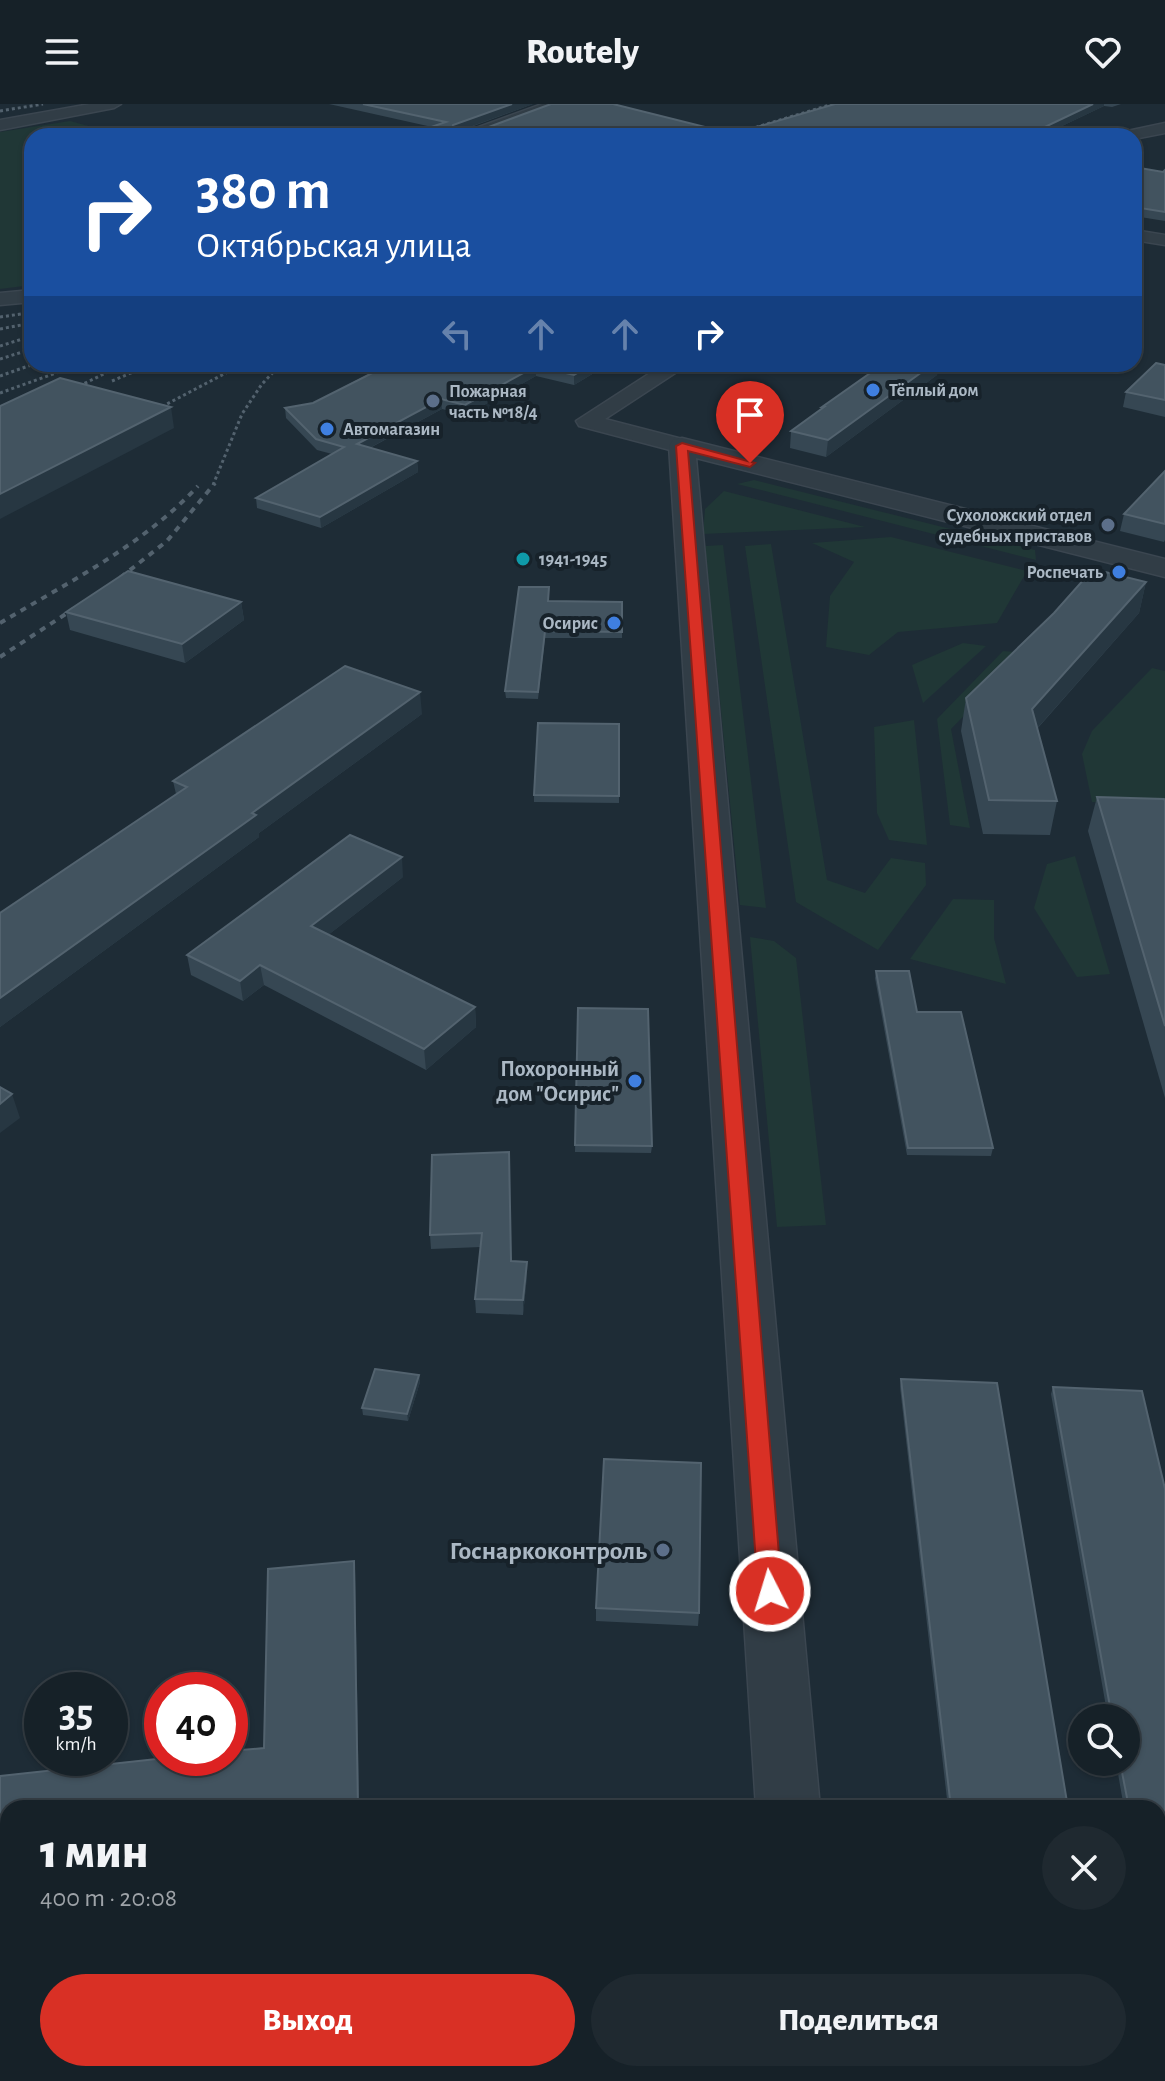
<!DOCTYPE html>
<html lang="ru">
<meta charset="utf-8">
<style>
body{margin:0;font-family:"Alegreya Sans",sans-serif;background:#1f2930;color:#f1f3f6;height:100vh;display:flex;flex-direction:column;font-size:30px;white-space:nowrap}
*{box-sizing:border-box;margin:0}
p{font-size:26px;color:#9ea3a8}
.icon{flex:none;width:44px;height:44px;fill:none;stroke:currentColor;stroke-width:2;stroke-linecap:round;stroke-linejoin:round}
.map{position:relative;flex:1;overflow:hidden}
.drawer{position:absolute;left:0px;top:1696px;width:1166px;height:282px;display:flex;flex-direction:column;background:#162128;border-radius:24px 24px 0 0;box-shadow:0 2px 6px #0004,0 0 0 2px #353e45}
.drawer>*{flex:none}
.banner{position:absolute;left:24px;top:24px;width:1118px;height:244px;border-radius:24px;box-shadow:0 2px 6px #0004,0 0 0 2px #353e45;background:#1a4fa0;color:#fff;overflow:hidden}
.buttons{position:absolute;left:1068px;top:1600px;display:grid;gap:16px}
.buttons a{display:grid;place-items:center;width:72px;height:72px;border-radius:50%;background:#162128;box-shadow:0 2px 6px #0004,0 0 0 2px #353e45;font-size:40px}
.speed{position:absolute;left:24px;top:1568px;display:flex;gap:16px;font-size:40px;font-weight:700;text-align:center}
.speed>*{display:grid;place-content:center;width:104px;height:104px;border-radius:50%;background:#162128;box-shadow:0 2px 6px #0004,0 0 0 2px #353e45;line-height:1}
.speed small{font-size:20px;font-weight:400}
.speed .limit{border:12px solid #d22;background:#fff;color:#111}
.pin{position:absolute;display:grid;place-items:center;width:68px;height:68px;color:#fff;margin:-82px -34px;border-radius:50% 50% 50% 0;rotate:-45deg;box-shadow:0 0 8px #0007}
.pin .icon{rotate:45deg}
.me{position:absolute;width:88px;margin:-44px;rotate:355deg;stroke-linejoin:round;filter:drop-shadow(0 0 6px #0008)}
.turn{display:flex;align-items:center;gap:28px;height:168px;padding:0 40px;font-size:36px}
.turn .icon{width:104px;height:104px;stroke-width:2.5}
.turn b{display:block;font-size:56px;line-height:68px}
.lanes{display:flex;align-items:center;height:76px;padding:0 40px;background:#0003;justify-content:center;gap:40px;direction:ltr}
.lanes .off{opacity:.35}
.round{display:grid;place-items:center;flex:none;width:84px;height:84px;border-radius:42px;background:#1f2930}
.headline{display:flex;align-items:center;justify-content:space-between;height:136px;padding:0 40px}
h1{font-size:48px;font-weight:800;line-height:60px}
.primary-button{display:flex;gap:16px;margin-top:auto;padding:16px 40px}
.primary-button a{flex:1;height:92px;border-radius:48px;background:#d93025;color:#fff;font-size:32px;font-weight:800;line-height:92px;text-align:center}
.primary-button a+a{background:#1f2930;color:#f1f3f6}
header{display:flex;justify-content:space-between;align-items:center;height:104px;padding:0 40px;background:#162128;font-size:36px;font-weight:800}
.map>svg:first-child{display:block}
</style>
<header><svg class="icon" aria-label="menu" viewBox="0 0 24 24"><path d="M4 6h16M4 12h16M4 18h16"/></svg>Routely<svg class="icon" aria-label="heart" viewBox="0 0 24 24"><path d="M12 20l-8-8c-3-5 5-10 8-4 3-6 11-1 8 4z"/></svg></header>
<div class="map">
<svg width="1165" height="1977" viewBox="0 0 1165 1977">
<rect width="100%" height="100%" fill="#1e2c36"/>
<g fill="#203736">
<path d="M 70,17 L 125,32 L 32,32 L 32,181 L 0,185 L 0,28 Z"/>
<path d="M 754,376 L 1035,446 L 1036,456 L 737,380 Z"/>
<path d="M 724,387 L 865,423 L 703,430 L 705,405 Z"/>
<path d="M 891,433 L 1027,467 L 997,519 L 898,528 L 869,551 L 826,543 L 830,492 L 854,458 L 812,439 Z"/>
<path d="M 771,440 L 827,776 L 865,789 L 891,754 L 925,759 L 926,781 L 878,846 L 796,798 L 745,442 Z"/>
<path d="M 723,441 L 766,804 L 740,801 L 705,442 Z"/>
<path d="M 963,539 L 986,542 L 923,599 L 912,561 Z"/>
<path d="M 1003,547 L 1026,549 L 951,625 L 970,724 L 950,721 L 937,615 Z"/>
<path d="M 1152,564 L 1165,567 L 1165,700 L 1092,698 L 1082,650 L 1092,627 Z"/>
<path d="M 914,616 L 927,741 L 889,736 L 877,709 L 874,623 Z"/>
<path d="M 1075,752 L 1110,870 L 1077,873 L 1034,804 L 1047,760 Z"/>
<path d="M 953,795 L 994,796 L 994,834 L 1006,880 L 910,855 Z"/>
<path d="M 750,833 L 774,837 L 796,854 L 826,1121 L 777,1123 Z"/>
</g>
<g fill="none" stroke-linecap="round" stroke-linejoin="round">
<g stroke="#3b4650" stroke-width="3">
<g id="minor">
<path d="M 90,0 L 121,0 L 114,4 L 0,26 L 0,16 Z"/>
<path d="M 542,0 L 563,0 L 477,32 L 454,32 Z"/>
<path d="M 1165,19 L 1165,29 L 1134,35 L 1134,32 L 1115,32 L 1118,29 Z"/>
<path d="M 1134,126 L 1165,131 L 1165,141 L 1134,136 Z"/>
<path d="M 32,186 L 32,198 L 0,201 L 0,189 Z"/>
<path d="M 664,260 L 689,260 L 605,315 L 690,337 L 693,342 L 690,347 L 674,347 L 579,322 L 576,317 Z"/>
</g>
</g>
<g stroke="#3b4650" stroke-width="3">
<g id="tertiary">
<path d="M 682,334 L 1165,455 L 1165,473 L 696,354 L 820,1704 L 756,1704 L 669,342 L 673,336 Z"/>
<path d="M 775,1970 L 845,1970 L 846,1977 L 776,1977 Z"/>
</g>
</g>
<use href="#minor" fill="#313d46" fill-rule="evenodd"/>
<use href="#tertiary" fill="#313d46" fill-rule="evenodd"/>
<g stroke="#53626e" stroke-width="3" stroke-dasharray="3 3" stroke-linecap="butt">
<path d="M 0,7 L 43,0"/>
<path d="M 727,32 L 833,0"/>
<path d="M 0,213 L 28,209"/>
<path d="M 0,225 L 32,219"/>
<path d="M 0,242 L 32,232"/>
<path d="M 0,255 L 32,245"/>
<path d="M 0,272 L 34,260"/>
<path d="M 112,277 L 152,260"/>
<path d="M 0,289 L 81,260"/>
<path d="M 63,290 L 124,260"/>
<path d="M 146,311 L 243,260"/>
<path d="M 213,381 L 242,310 L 262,280 L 281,260"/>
</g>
<g stroke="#53626e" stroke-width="4" stroke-dasharray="6 6" stroke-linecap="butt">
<path d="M 111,481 L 167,437 L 215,379"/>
<path d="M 0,519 C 69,478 143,441 198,382"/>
<path d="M 0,553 L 84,498"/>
</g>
</g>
<g fill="#364753">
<path d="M 329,0 L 533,0 L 460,27 L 733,30 L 835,0 L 1121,0 L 1112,3 L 1104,2 L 1041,32 L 405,32 L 432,23 Z"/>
<path d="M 1134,63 L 1163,68 L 1165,66 L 1165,117 L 1134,112 Z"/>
<path d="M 609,260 L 574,281 L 536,272 L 466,311 L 442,305 L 370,344 L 417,357 L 418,368 L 321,424 L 257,404 L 256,394 L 332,350 L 317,346 L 286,314 L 285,304 L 313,299 L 374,267 Z"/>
<path d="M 883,260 L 970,260 L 959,268 L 939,263 L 937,271 L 826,353 L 790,344 L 791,327 L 822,305 L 822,303 Z"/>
<path d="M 1165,261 L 1165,313 L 1123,303 L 1126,288 Z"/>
<path d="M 1165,367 L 1165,436 L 1164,438 L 1120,427 L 1124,410 Z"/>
<path d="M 1146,478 L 1139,509 L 1037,625 L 1057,697 L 1050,731 L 983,730 L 961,627 L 966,594 Z"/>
<path d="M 549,489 L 548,497 L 622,498 L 622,534 L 545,534 L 538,595 L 506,594 L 505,587 Z"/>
<path d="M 241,498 L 244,516 L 185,559 L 70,526 L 66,508 Z"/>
<path d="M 422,610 L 259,729 L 259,733 L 0,923 L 0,809 L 176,690 L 173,677 Z"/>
<path d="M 619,620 L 619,699 L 534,698 L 534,691 Z"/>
<path d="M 1097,693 L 1165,697 L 1165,994 L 1088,727 Z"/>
<path d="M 403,773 L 328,831 L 475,903 L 476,923 L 426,966 L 264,881 L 243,897 L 191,871 L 187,851 Z"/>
<path d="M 876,867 L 917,908 L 993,1044 L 991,1052 L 907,1051 L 875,874 Z"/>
<path d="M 578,904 L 652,1042 L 651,1049 L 575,1048 Z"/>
<path d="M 432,1051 L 511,1157 L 527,1172 L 523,1211 L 476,1209 L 475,1195 L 481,1143 L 431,1145 L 430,1131 Z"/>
<path d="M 419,1271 L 420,1278 L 408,1317 L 363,1311 L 362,1304 Z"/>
<path d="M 901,1275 L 1068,1704 L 948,1704 L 900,1283 Z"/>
<path d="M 1053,1283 L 1165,1385 L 1165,1934 L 1158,1895 L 1158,1704 L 1124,1704 L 1116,1658 L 1126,1658 L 1126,1614 L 1108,1614 L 1051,1290 Z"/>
<path d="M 354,1457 L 355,1464 L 359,1704 L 8,1704 L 8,1781 L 0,1782 L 0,1672 L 264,1644 Z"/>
<path d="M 596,1504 L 699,1509 L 698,1522 L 596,1517 Z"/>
</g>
<g fill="#273742">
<path d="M 512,0 L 533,0 L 453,29 L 452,32 L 453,21 Z"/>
<path d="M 1093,0 L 1104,0 L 1104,2 L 1041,32 L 1026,32 Z"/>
<path d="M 592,260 L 609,260 L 574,281 L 574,271 Z"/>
<path d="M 933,260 L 939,260 L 937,271 L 826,353 L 828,336 Z"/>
<path d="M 961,260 L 970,260 L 959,268 Z"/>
<path d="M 536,262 L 536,272 L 466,311 L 465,301 Z"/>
<path d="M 441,295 L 442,305 L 358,350 L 357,340 Z"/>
<path d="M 171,303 L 174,324 L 0,415 L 0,390 Z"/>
<path d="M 417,357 L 418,368 L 321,424 L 320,413 Z"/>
<path d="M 1146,478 L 1139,509 L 1025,638 L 1032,605 Z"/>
<path d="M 241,498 L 244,516 L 185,559 L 182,540 Z"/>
<path d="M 420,588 L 422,610 L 259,729 L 259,733 L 0,923 L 0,894 L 252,709 Z"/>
<path d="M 402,753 L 403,773 L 314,842 L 311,822 Z"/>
<path d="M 260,861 L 264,881 L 243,897 L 240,877 Z"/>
<path d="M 475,903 L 476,923 L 426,966 L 424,945 Z"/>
<path d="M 12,990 L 20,1014 L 0,1029 L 0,1000 Z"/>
<path d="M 527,1158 L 527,1172 L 523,1211 L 523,1196 Z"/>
<path d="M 419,1271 L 420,1278 L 408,1317 L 407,1310 Z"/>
<path d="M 354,1457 L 355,1464 L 359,1704 L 358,1704 Z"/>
</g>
<g fill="#42535f" stroke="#53636f" stroke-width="2">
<path d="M 363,0 L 512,0 L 453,21 L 452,26 L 478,27 L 551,0 L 613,0 L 733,30 L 835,0 L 1093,0 L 1026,32 L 405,32 L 446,18 Z"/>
<path d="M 1134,63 L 1163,68 L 1165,66 L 1165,108 L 1134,103 Z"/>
<path d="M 1156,259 L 1165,261 L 1165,296 L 1126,288 Z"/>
<path d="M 390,260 L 592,260 L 574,271 L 536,262 L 465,301 L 441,295 L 357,340 L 417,357 L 320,413 L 256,394 L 344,343 L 316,335 L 285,304 L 313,299 Z"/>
<path d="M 883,260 L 933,260 L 828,336 L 791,327 L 824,303 L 822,303 Z"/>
<path d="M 60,274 L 171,303 L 0,390 L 0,302 Z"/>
<path d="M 1165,367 L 1165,420 L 1124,410 Z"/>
<path d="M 1093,465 L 1146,478 L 1032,605 L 1057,697 L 989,696 L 966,594 L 1054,509 Z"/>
<path d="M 128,467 L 241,498 L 182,540 L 66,508 Z"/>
<path d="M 519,483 L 549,483 L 548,497 L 622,498 L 622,528 L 545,527 L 538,588 L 505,587 Z"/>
<path d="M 345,562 L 420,588 L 252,709 L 256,711 L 0,894 L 0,809 L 187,683 L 173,677 Z"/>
<path d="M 538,619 L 619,620 L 619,692 L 534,691 Z"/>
<path d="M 1097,693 L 1164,695 L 1165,697 L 1165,922 Z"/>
<path d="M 350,731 L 402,753 L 311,822 L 475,903 L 424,945 L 260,861 L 240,877 L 187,851 Z"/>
<path d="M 876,867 L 909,867 L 917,908 L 961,908 L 993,1044 L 908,1044 Z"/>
<path d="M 578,904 L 648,905 L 652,1042 L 575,1041 Z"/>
<path d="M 0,983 L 12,990 L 0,1000 Z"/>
<path d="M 509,1048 L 511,1157 L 527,1158 L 523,1196 L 475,1195 L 482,1129 L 430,1131 L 432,1051 Z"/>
<path d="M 375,1265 L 419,1271 L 407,1310 L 362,1304 Z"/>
<path d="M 901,1275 L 997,1279 L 1068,1704 L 951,1704 Z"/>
<path d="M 1053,1283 L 1142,1287 L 1165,1385 L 1165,1908 L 1158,1869 L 1158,1704 L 1129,1704 L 1120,1658 L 1126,1658 L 1126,1614 L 1112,1614 Z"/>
<path d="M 604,1355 L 701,1359 L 699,1509 L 596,1504 Z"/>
<path d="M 354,1457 L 358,1704 L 8,1704 L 8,1774 L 0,1775 L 0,1672 L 166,1654 L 230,1654 L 230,1647 L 264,1644 L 268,1465 Z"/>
<path d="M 103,1970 L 125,1970 L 197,1977 L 101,1977 Z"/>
<path d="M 338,1970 L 418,1970 L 417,1977 L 337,1977 Z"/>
<path d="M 982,1970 L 1112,1970 L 1113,1977 L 983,1977 Z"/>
</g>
<path fill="#d93025" stroke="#8d1f18" stroke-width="2" d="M 682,339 L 755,359 L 750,363 L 688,347 L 782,1487 L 779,1495 L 770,1498 L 762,1495 L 758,1487 L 676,342 Z"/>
<g fill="#3f7fe0" stroke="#17222a" stroke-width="3">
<circle cx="873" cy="286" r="8"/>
<circle cx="327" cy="325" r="8"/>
<circle cx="1119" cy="468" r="8"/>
<circle cx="614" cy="519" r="8"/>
<circle cx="635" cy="977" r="8"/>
</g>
<g fill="#5c6f8a" stroke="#17222a" stroke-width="3">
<circle cx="433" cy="297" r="8"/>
<circle cx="1108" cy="421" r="8"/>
<circle cx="663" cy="1446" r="8"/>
</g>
<circle fill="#0f9aa8" stroke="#17222a" stroke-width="3" cx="523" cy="455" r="8"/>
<g text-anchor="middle" stroke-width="8" stroke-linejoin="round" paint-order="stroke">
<g font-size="18" font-weight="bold" fill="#abb8c4" stroke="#17222a" text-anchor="start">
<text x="889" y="292">Тёплый дом</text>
<text x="449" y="293">Пожарная<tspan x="449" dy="21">часть №18/4</tspan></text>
<text x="343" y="331">Автомагазин</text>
<text x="1092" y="417" text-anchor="end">Сухоложский отдел<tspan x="1092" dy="21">судебных приставов</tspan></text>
<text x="539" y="461">1941-1945</text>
<text x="1103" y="474" text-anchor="end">Роспечать</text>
<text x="598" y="525" text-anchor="end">Осирис</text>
</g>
<g font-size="22" font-weight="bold" fill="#abb8c4" stroke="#17222a" text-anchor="end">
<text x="619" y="972">Похоронный<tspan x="619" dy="25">дом "Осирис"</tspan></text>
</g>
<g font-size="26" font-weight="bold" fill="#abb8c4" stroke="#17222a" text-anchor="end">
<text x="647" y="1455">Госнаркоконтроль</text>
</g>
</g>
</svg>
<div class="buttons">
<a><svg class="icon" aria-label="search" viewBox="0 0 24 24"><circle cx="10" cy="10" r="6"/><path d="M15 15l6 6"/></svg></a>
</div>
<div class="speed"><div>35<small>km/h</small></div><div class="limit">40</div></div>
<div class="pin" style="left:750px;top:359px;background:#d93025"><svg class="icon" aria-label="arrive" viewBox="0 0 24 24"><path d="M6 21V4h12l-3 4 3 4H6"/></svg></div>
<svg class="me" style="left:770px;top:1487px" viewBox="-20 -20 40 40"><circle r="17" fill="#d93025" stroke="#fff" stroke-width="3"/><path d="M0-11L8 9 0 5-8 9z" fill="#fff"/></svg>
<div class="banner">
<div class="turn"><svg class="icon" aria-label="right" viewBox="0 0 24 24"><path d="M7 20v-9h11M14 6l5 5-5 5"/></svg><div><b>380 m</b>Октябрьская улица</div></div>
<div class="lanes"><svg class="icon off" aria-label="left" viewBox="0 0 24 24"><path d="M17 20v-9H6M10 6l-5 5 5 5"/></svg><svg class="icon off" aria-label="ahead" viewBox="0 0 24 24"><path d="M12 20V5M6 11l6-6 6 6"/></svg><svg class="icon off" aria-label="ahead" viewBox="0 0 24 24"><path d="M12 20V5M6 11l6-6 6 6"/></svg><svg class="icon" aria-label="right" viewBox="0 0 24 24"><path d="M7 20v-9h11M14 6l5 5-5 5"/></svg></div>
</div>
<section class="drawer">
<div class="headline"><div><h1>1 мин</h1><p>400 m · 20:08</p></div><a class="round"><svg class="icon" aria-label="close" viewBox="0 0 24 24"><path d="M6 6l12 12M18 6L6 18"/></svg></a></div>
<div class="primary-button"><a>Выход</a><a>Поделиться</a></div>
</section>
</div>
